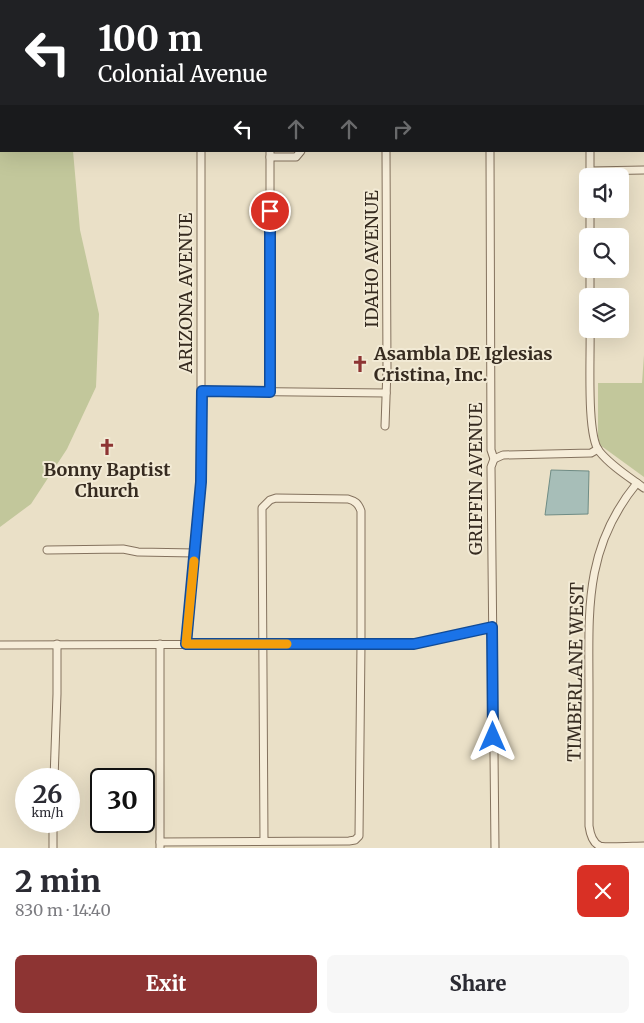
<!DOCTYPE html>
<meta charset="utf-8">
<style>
body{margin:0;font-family:Merriweather,serif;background:#f7f7f7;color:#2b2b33;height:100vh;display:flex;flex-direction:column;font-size:19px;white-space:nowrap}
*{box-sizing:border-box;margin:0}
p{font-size:16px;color:#7c7c81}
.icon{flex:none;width:28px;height:28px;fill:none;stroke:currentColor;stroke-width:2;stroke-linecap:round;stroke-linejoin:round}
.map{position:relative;height:848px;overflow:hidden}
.side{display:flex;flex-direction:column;background:#fff;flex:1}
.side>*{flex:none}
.hud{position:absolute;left:0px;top:0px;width:645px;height:152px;box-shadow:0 5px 20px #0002;background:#202124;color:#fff;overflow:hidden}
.buttons{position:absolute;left:579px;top:168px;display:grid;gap:10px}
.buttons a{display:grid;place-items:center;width:50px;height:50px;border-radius:8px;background:#fff;box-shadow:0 5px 20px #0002;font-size:25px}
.speed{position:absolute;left:15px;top:768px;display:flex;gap:10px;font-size:25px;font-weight:700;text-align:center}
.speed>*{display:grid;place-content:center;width:65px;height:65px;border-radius:50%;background:#fff;box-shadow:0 5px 20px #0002;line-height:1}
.speed small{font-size:12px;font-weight:400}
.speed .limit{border:2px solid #111;border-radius:8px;background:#fff;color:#111}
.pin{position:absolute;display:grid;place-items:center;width:42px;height:42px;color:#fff;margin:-21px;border:2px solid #fff;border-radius:50%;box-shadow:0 1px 5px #0007}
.me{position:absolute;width:55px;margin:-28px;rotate:0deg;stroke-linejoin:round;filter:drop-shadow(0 0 4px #0008)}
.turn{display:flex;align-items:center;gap:18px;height:105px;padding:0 15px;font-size:22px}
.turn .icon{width:65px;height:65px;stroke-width:2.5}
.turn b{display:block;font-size:35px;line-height:42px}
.lanes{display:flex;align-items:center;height:48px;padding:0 15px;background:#0003;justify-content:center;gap:25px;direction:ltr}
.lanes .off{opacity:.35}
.round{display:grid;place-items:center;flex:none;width:52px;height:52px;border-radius:8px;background:#f7f7f7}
.overview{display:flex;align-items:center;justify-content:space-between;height:85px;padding:0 15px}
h1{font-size:30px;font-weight:800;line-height:38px}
.cta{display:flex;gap:10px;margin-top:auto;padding:10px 15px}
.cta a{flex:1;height:58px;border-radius:8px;background:#8d3433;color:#fff;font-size:20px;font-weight:800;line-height:58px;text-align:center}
.cta a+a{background:#f7f7f7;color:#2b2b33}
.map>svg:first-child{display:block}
</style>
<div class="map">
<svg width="644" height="848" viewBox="0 0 644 848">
<rect width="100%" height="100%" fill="#eae0c7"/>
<g fill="#c2c79b">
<path d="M 0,102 L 1,151 L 73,151 L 80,230 L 99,314 L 96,387 L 67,449 L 31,504 L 0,527 Z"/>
<path d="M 644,355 L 644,477 L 600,445 L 598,436 L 598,383 L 642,383 Z"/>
</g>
<path fill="#a7beb8" stroke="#6f8c85" d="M 551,470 L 589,471 L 588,514 L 545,515 Z"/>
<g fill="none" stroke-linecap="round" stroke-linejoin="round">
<g stroke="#84725e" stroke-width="6">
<g id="lane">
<path d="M 421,0 L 422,1"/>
<path d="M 431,1 L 431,0"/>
<path d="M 472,1 L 472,0"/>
</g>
</g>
<g stroke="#84725e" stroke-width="9">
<g id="street">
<path d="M 66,0 L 66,1"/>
<path d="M 135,0 L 135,1"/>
<path d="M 270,0 L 270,1"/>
<path d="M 489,0 L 489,1"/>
<path d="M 589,0 L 589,1"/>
<path d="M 204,1 L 204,0"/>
<path d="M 386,1 L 386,0"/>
<path d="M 490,151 L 491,450 L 494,459 L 491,467 L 495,848"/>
<path d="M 270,157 L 296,157 L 301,151"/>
<path d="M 590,171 L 644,170"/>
<path d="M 590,176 L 590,151"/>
<path d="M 590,209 L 590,236"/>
<path d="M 590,269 L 590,296"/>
<path d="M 590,329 C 591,354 586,434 599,451 C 611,466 629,477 644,488"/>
<path d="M 202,391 L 386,393"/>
<path d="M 270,391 L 270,151"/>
<path d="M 385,426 L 387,369 L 386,151"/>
<path d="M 494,459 L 503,455 L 591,453 L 598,449"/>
<path d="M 637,483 C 583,549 589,612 589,692 C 589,737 589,781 589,826 C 590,833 592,843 600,846 C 607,848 635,846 644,846"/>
<path d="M 47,550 L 123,549 L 138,552 L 195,553"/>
<path d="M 160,644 L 160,848"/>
<path d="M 187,644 L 201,482 L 201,151"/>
<path d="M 0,645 L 404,644 L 426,642 L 492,627"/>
<path d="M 54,779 L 57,694 L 57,644"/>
<path d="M 53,821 L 53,848"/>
<path d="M 160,842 L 349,841 L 355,840 L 359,836 L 361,644 L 361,511 C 358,503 355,501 348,499 L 276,498 L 270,500 L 262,508 L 264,841"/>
</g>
</g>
<use href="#lane" stroke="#f6edd9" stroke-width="4"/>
<use href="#street" stroke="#f6edd9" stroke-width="7"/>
</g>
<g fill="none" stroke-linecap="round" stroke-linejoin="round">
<g stroke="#114b97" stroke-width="12">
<path id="route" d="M 270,211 L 270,392 L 202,391 L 201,482 L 186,644 L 414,644 L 492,627 L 493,737"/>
</g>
<use href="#route" stroke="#1a73e8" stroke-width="9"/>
<path stroke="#f59e0b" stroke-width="9" d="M 194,561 L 186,644 L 287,644"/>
</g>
<defs>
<g id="church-bare" transform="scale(1.35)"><path d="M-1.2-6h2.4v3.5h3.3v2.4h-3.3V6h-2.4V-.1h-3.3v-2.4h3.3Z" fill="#8d3433" stroke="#f2ead5" stroke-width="2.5" paint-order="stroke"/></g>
</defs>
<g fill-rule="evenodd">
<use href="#church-bare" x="360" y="364"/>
<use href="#church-bare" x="107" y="447"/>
</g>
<g text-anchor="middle" stroke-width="4" stroke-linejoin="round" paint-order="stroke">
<g font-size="18" fill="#362b20" stroke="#f2ead5">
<text transform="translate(372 259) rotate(-90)" y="6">IDAHO AVENUE</text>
<text transform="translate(186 293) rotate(-90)" y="6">ARIZONA AVENUE</text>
<text transform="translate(476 479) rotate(-90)" y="6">GRIFFIN AVENUE</text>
<text transform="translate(576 672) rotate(-89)" y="6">TIMBERLANE WEST</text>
</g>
<g font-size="18" font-weight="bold" fill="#362b20" stroke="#f2ead5" text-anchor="start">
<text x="374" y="360">Asambla DE Iglesias<tspan x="374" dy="21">Cristina, Inc.</tspan></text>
<text x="107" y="476" text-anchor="middle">Bonny Baptist<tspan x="107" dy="21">Church</tspan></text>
</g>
</g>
</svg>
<div class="buttons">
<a><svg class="icon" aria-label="sound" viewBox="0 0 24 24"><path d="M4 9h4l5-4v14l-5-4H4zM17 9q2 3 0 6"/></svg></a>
<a><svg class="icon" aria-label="search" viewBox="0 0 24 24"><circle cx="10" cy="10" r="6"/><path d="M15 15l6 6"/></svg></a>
<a><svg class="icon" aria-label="layers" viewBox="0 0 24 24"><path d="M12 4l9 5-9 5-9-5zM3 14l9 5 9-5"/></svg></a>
</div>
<div class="speed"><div>26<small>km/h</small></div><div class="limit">30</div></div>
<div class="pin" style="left:270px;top:211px;background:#d93025"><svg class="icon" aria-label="arrive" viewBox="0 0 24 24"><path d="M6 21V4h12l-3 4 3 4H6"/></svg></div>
<svg class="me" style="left:493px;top:737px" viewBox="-20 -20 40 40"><path d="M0-17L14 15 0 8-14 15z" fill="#1a73e8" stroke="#fff" stroke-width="4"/></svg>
<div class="hud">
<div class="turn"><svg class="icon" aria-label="left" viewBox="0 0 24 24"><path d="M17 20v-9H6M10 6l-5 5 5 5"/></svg><div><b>100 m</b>Colonial Avenue</div></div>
<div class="lanes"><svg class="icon" aria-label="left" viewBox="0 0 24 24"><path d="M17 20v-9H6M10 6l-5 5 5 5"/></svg><svg class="icon off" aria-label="ahead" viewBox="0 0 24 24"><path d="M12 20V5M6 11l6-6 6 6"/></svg><svg class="icon off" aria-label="ahead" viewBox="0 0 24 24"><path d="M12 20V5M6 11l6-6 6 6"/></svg><svg class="icon off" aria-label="right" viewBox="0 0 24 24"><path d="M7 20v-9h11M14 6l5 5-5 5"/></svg></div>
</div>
</div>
<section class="side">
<div class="overview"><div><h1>2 min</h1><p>830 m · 14:40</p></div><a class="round" style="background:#d93025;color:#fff"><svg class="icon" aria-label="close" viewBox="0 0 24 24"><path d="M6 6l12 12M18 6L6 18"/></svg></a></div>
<div class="cta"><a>Exit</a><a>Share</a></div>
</section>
